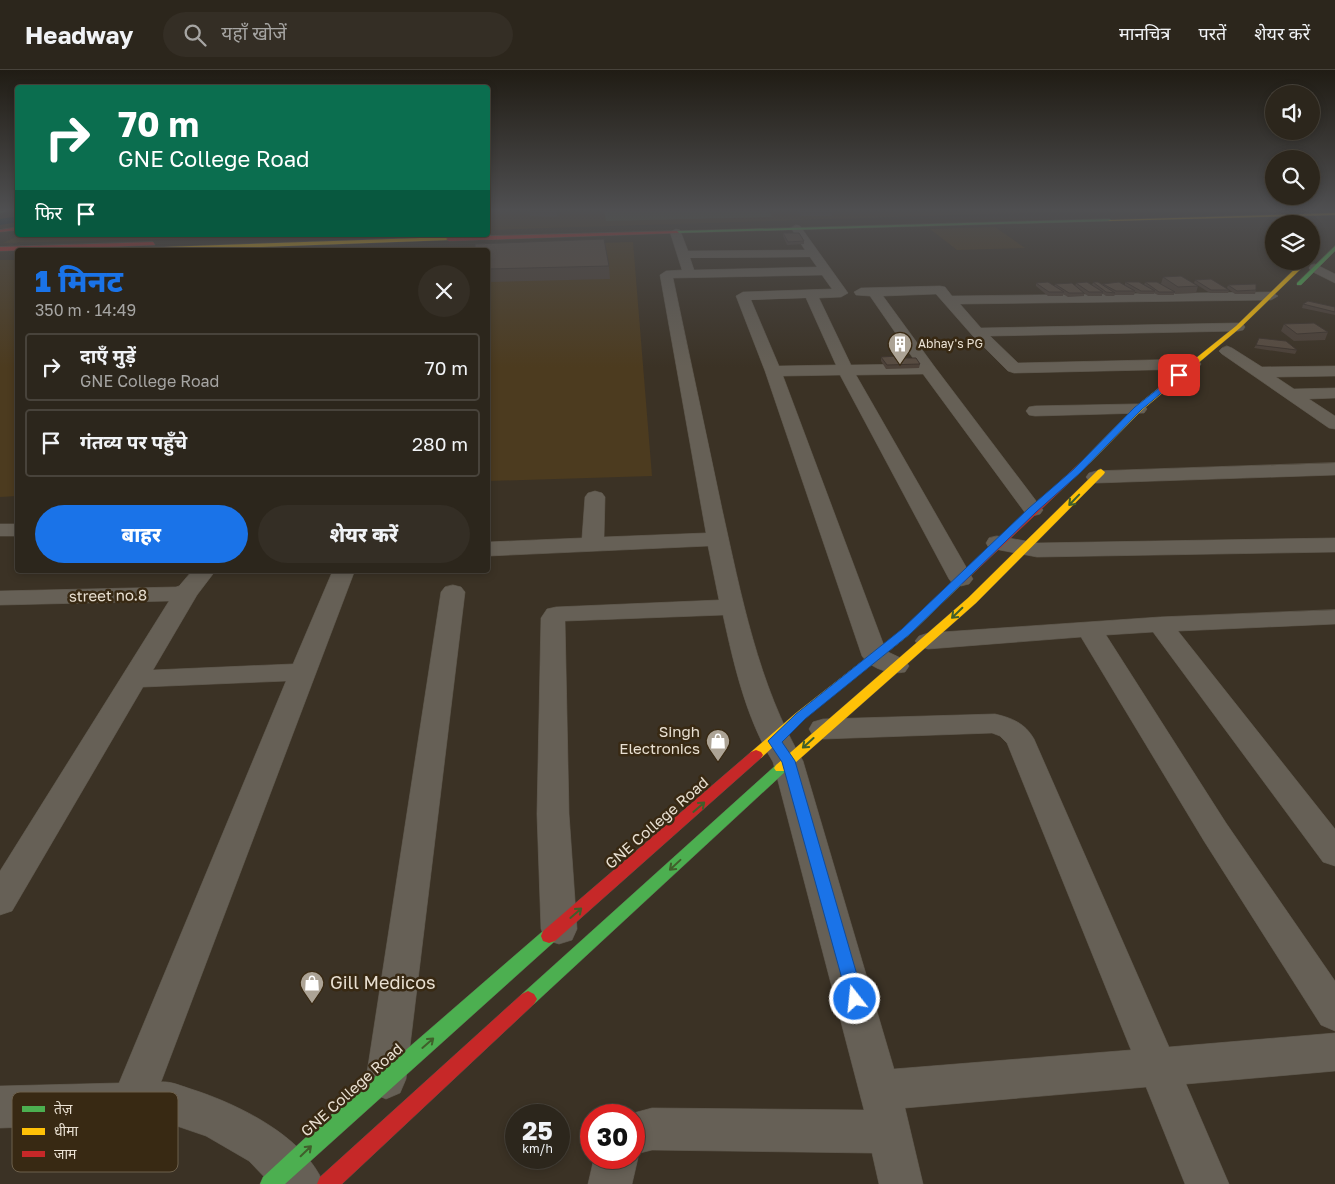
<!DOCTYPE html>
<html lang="hi">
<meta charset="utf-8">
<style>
body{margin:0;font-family:"Golos Text","Noto Sans Devanagari",sans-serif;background:#342e25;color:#f1f3f6;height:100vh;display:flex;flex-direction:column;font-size:19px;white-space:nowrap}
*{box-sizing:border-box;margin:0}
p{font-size:16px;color:#a6a5a3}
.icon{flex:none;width:28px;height:28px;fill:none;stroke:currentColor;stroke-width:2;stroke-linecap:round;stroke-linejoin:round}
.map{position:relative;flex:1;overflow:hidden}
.panel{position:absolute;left:15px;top:178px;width:475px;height:325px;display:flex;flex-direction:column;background:#2c261c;border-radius:5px;box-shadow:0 2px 8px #0003,0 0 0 1px #48433b}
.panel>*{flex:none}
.hud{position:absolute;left:15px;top:15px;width:475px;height:152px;border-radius:5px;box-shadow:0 2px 8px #0003,0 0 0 1px #48433b;background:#0b6e4f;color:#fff;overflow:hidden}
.tools{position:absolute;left:1265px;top:15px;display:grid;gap:10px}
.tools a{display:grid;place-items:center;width:55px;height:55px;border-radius:50%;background:#2c261c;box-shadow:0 2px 8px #0003,0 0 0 1px #48433b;font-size:25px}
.speed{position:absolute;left:505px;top:1034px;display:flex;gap:10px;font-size:25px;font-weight:700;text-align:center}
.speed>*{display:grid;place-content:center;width:65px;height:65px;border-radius:50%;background:#2c261c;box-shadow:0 2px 8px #0003,0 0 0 1px #48433b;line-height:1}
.speed small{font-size:12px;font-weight:400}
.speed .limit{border:8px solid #d22;background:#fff;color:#111}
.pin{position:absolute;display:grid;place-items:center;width:42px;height:42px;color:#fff;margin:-21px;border-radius:10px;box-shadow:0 2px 8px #0006}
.me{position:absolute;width:55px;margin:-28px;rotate:344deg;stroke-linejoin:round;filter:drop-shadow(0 0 4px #0008)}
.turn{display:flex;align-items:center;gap:18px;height:105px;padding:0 20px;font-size:22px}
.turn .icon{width:65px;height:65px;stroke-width:2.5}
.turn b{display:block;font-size:35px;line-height:42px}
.then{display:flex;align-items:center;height:48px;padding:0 20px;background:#0003;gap:10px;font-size:19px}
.round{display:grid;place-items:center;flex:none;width:52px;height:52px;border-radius:26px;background:#342e25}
.head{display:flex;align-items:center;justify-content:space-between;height:85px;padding:0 20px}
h1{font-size:30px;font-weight:800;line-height:38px;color:#1a73e8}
.primary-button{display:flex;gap:10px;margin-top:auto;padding:10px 20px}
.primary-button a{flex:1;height:58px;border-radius:30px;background:#1a73e8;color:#fff;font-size:20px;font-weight:800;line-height:58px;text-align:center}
.primary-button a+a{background:#342e25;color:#f1f3f6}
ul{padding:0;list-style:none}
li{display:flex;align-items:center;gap:15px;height:68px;margin:0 10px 8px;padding:0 10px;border:2px solid #48433b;border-radius:5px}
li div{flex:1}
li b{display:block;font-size:19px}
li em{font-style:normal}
header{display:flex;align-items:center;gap:30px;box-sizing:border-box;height:70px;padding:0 25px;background:#2c261c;border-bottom:1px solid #48433b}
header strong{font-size:24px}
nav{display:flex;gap:28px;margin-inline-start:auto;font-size:18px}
.search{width:350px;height:45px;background:#342e25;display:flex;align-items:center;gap:12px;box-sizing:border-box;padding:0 18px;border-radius:28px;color:#a6a5a3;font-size:19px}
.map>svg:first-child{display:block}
</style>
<header>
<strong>Headway</strong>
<div class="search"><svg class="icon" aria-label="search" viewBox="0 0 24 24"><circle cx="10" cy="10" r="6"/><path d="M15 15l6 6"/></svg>यहाँ खोजें</div>
<nav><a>मानचित्र</a><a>परतें</a><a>शेयर करें</a></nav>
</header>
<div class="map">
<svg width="1335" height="1114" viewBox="0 0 1335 1114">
<rect width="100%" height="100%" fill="#3b3225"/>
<g fill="#4c3b1f">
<path d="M 488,141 L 1080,141 L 488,160 Z"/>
<path d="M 995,157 L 1025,178 L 957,180 L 930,159 Z"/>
<path d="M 20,165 L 311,165 L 3,173 Z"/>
<path d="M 633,172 L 652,406 L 488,411 L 488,180 L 354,180 Z"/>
<path d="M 0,190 L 17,190 L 17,426 L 0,427 Z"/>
</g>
<path fill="#4c5638" d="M 604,141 L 769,141 L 772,147 L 606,151 Z"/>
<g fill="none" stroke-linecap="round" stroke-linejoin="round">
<path fill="#05273b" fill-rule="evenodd" d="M 18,146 L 18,152 L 0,155 L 0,149 Z"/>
<g stroke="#585146" stroke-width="1">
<g id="street">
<path d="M 796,155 L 800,156 L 848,223 L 841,227 L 819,228 L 851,295 L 917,294 L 870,226 L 856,225 L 854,222 L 861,218 L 940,216 L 945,217 L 952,226 L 1271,222 L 1278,226 L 1271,230 L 960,234 L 981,258 L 1238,253 L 1243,254 L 1245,257 L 1243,260 L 1238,261 L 990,266 L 1018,293 L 1193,289 L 1199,291 L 1201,294 L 1199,297 L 1193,299 L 1014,303 L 1008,301 L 972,265 L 936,224 L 883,226 L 934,296 L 1043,440 L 1040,444 L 1033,446 L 1026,444 L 923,304 L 856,305 L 973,509 L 969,514 L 961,516 L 953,514 L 949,509 L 840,305 L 783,306 L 886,581 L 905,590 L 909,596 L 905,602 C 891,605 871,599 862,586 L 765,301 L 736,226 L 743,222 L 832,219 L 822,205 L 673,208 C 689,285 706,362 722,439 C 741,524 758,615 803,691 L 894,999 L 1131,980 L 1007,673 L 1000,666 L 992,663 L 823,669 L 813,666 L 809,659 L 813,652 L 823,649 L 995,644 C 1012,648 1025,653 1034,669 L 1169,977 L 1335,963 L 1335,1001 L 1186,1014 L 1229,1114 L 1185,1114 L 1146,1017 L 905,1038 L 923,1114 L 879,1114 L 872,1083 L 652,1080 L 636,1084 L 638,1088 L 632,1114 L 588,1114 L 594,1088 L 634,1088 L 634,1045 L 626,1045 L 652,1038 L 864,1040 L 773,692 C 746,648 734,595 723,545 L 565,551 L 569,744 L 577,859 L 572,870 L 559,874 L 546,870 L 541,859 L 537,744 L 541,548 L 547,539 L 556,537 L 719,530 L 708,476 L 488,486 L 488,472 L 582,468 L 585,427 L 588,423 L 595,421 L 602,423 L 605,427 L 604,467 L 706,463 L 660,205 L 666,201 L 682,200 L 670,162 L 676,159 L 680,160 L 688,181 L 805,180 L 791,158 ZM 810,187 L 817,197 L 694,200 L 690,188 ZM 806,228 L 836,295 L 779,296 L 751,230 Z"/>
<path d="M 1315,194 L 1335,204 L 1335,213 L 1311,201 L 1309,198 L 1311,195 Z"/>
<path d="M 1227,276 L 1232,278 L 1262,297 L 1335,296 L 1335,306 L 1276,307 L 1294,319 L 1335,318 L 1335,328 L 1309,329 L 1335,346 L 1335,359 L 1329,358 L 1222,284 L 1219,281 L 1222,278 Z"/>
<path d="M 1138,334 L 1144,335 L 1147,339 L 1144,343 L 1035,346 L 1029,345 L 1026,341 L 1029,337 L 1035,336 Z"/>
<path d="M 1335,393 L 1335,405 L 1096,413 L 1089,411 L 1086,407 L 1089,403 L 1096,401 Z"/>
<rect x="0" y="454" width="18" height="12"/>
<path d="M 997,466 L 1037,473 L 1335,468 L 1335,482 L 1037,487 L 989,478 L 986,473 L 989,468 Z"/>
<path d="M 193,500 L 216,500 L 197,525 L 153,600 L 293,594 L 333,500 L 355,500 L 161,1012 C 171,1011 181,1016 191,1019 C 238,1034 304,1066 324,1114 L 271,1114 L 249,1091 L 206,1066 L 165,1052 L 0,1058 L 0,1016 L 119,1013 L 286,611 L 143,617 L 12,841 L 0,845 L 0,801 L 169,531 L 0,535 L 0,521 L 176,517 L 179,516 Z"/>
<path d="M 453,515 L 461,517 L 465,522 L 406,1009 L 400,1023 L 386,1029 L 372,1023 L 366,1009 L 441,522 L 445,517 Z"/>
<path d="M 1335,540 L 1335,554 L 1178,561 L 1335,759 L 1335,796 L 1323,792 L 1153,562 L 1106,565 L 1226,753 L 1335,911 L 1335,961 L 1321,955 L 1204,771 L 1081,567 L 928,579 L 919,576 L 915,571 L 919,566 L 928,563 L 1160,547 Z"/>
</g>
</g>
<g stroke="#585146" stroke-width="1">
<g id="fast">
<path d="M 0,141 L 6,141 L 0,143 Z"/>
<path d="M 1110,149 L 1112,151 L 677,163 L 675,162 L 677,161 Z"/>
<path d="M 1335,176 L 1335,181 L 1301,215 L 1297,215 L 1297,213 Z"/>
<path d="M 781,693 L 786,695 L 788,698 L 786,701 L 534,934 L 528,937 L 522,934 L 519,929 L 522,924 L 776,695 Z"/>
<path d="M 549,859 L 555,861 L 557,866 L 555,871 L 285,1114 L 260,1114 L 263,1107 L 317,1057 L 543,861 Z"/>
</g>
</g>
<g stroke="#585146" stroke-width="1">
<g id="slow">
<path d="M 1335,143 L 1335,145 L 1110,151 L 1108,150 Z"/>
<path d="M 449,167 L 451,170 L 180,180 L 132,180 L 135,178 Z"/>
<path d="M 1303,191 L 1309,191 L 1240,258 L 1141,341 L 1089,394 L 1083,394 L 1083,390 L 1135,337 L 1236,256 Z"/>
<path d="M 1101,399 L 1105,402 L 1104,404 L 976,533 L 786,701 L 776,701 L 774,698 L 776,695 L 968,528 L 1098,400 Z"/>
<path d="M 958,509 L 962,510 L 963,512 L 962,514 L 910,564 L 804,649 L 761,688 L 751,688 L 749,685 L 751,682 L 796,643 L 902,560 L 954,510 Z"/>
</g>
</g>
<g stroke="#585146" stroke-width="1">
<g id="jam">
<path d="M 18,157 L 18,160 L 0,162 L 0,160 Z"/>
<path d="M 677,161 L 679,163 L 449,171 L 446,169 L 449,167 Z"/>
<path d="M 153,172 L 155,175 L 0,181 L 0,177 Z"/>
<path d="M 1086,389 L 1090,392 L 1089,394 L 962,514 L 954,514 L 953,512 L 954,510 L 1083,390 Z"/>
<path d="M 756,680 L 761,682 L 763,685 L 761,688 L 555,871 L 549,873 L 543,871 L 541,866 L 543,861 L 751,682 Z"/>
<path d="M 528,921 L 534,924 L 537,929 L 534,934 L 342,1114 L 317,1114 L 320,1107 L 522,924 Z"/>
</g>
</g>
<use href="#street" fill="#666056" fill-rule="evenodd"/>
<use href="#fast" fill="#4caf50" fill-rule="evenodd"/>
<use href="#slow" fill="#ffc107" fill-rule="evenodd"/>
<use href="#jam" fill="#c62828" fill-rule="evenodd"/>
</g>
<g fill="#4c4138">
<path d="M 530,141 L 562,141 L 557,147 L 530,146 Z"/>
<path d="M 797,141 L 832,141 L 832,146 L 801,146 Z"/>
<path d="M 783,163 L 804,171 L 804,174 L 787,175 L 783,166 Z"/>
<path d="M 488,180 L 609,196 L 610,209 L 488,212 Z"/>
<path d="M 1163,207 L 1198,216 L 1196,223 L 1175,224 L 1174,223 L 1174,225 L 1158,225 L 1154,223 L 1154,224 L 1140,224 L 1135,222 L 1134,225 L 1115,225 L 1114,226 L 1106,226 L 1102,223 L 1102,226 L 1088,226 L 1084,223 L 1084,226 L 1068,227 L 1063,224 L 1063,226 L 1048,226 L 1036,216 L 1036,213 L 1054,217 L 1055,214 L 1075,216 L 1076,213 L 1092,215 L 1093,212 L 1102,214 L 1103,214 L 1125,215 L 1125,212 L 1144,215 L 1145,212 L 1161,214 Z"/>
<path d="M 1195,210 L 1229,220 L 1228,223 L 1210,223 L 1194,213 Z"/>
<path d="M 1228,215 L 1256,220 L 1255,224 L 1235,224 L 1227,218 Z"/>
<path d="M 1303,234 L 1335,237 L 1335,245 L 1302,238 Z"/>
<path d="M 1284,254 L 1328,262 L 1325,270 L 1294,271 L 1281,261 Z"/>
<path d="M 1256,275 L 1297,280 L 1295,284 L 1254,278 Z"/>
<path d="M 881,287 L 920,294 L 919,298 L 886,299 L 881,291 Z"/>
</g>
<path fill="#3e352e" d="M 557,141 L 562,141 L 557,147 Z"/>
<g fill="#584c41" stroke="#3e352e">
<path d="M 783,163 L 799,163 L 804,171 L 788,172 Z"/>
<path d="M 604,169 L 609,196 L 488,199 L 488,180 L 475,180 L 475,174 Z"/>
<path d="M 1181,206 L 1198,216 L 1178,217 L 1163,207 Z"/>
<path d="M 1211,209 L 1229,220 L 1211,220 L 1195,210 Z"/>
<path d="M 1048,212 L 1064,222 L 1049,222 L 1036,213 Z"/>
<path d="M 1087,212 L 1103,222 L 1089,222 L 1076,213 Z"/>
<path d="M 1093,212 L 1098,212 L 1115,223 L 1106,222 Z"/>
<path d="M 1119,212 L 1135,221 L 1116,221 L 1103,214 Z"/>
<path d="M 1125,212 L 1139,212 L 1155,221 L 1141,221 Z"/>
<path d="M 1145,212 L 1157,212 L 1175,222 L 1159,222 Z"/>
<path d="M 1072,213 L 1084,223 L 1069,223 L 1055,214 Z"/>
<path d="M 1256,214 L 1256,220 L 1237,221 L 1228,215 Z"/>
<path d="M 1308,231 L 1335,237 L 1335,242 L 1303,234 Z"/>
<path d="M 1314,253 L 1328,262 L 1297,264 L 1284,254 Z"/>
<path d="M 1259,268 L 1286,271 L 1297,280 L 1256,275 Z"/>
<path d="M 898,286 L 900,288 L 916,288 L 920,294 L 887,295 L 881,287 Z"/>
</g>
<defs><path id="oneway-shaft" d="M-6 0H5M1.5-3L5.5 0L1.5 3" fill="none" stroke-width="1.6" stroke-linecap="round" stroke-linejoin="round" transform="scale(1.25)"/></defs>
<g stroke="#405f2b">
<use href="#oneway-shaft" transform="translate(1074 430) rotate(134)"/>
<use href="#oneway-shaft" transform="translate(957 543) rotate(136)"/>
<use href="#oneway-shaft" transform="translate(808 673) rotate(138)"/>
<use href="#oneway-shaft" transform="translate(699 737) rotate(-41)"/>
<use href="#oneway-shaft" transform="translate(675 795) rotate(137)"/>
<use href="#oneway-shaft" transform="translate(576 843) rotate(-41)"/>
<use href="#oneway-shaft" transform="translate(428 973) rotate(-41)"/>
<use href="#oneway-shaft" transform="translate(306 1081) rotate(-44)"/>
</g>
<linearGradient id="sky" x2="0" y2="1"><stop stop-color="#201c14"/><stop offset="0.47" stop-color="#4f4f51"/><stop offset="1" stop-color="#4f4f51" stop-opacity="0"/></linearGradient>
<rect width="1335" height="297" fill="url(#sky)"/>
<path fill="#1a73e8" stroke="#114b97" d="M 1177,304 L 1183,305 L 1141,340 L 1080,403 L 1036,442 L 910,564 L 805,649 L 782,672 L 795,691 L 864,929 L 861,934 L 855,936 L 849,934 L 782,692 L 768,671 L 796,644 L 902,559 L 1029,438 L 1074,399 L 1135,337 Z"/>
<defs>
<g id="building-pin" transform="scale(1.25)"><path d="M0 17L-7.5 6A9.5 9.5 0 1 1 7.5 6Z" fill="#aca395" stroke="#382913"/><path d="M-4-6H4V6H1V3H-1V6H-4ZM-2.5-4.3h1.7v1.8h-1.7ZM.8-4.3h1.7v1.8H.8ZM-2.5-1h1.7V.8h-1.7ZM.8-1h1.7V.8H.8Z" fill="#fff"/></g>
<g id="shop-pin" transform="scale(1.25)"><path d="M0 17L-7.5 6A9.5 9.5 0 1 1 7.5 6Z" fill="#aca395" stroke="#382913"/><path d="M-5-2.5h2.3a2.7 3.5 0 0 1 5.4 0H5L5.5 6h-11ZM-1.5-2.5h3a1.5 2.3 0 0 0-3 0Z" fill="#fff"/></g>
</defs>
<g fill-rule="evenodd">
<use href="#building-pin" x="900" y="274"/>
<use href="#shop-pin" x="718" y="671"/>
<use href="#shop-pin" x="312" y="913"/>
</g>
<g text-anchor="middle" stroke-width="5" stroke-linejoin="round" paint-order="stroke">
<g font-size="12" fill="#e9e0d2" stroke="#382913" text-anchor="start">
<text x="918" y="278">Abhay's PG</text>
</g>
<g font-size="15" fill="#e9e0d2" stroke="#382913">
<text transform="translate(108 526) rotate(-1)" y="5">street no.8</text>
<text transform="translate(657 753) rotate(-41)" y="5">GNE College Road</text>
<text transform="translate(352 1020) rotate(-42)" y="5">GNE College Road</text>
</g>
<g font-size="15" fill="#e9e0d2" stroke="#382913" text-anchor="end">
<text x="700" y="667">Singh<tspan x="700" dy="17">Electronics</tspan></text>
</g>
<g font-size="18" fill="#e9e0d2" stroke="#382913" text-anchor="start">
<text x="330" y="919">Gill Medicos</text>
</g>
</g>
<rect x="12" y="1022" width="166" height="80" rx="8" fill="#382913" stroke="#6d604c" stroke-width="1"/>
<rect x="22" y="1036" width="23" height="6" fill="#4caf50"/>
<rect x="22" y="1058" width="23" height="7" fill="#ffc107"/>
<rect x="22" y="1081" width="23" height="6" fill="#c62828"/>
<g font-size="14" fill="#e9e0d2">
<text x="54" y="1044">तेज़</text>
<text x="54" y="1066">धीमा</text>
<text x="54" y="1089">जाम</text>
</g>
</svg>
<div class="tools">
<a><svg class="icon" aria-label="sound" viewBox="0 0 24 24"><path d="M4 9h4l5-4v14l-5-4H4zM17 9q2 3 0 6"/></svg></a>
<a><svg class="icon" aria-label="search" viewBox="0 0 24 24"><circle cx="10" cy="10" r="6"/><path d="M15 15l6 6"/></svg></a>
<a><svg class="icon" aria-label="layers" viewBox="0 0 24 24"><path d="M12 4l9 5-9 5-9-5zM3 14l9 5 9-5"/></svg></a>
</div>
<div class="speed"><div>25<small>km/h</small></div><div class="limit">30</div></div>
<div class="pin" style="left:1179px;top:305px;background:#d93025"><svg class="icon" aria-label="arrive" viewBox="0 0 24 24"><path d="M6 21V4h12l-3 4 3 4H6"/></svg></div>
<svg class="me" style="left:855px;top:929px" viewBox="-20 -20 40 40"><circle r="17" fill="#1a73e8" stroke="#fff" stroke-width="3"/><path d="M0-11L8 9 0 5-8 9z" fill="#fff"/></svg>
<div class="hud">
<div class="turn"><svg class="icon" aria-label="right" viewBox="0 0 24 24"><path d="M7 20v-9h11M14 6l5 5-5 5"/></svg><div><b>70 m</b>GNE College Road</div></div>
<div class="then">फिर<svg class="icon" aria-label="arrive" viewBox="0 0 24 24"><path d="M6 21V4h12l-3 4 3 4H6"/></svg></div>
</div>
<section class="panel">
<div class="head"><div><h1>1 मिनट</h1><p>350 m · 14:49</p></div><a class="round"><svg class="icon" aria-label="close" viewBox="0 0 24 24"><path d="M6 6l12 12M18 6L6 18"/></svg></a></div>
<ul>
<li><svg class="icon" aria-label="right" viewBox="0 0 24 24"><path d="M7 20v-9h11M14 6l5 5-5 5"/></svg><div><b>दाएँ मुड़ें</b><p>GNE College Road</p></div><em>70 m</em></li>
<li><svg class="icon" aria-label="arrive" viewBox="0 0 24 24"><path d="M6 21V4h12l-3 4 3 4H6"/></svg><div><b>गंतव्य पर पहुँचे</b></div><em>280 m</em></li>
</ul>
<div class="primary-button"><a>बाहर</a><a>शेयर करें</a></div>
</section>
</div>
